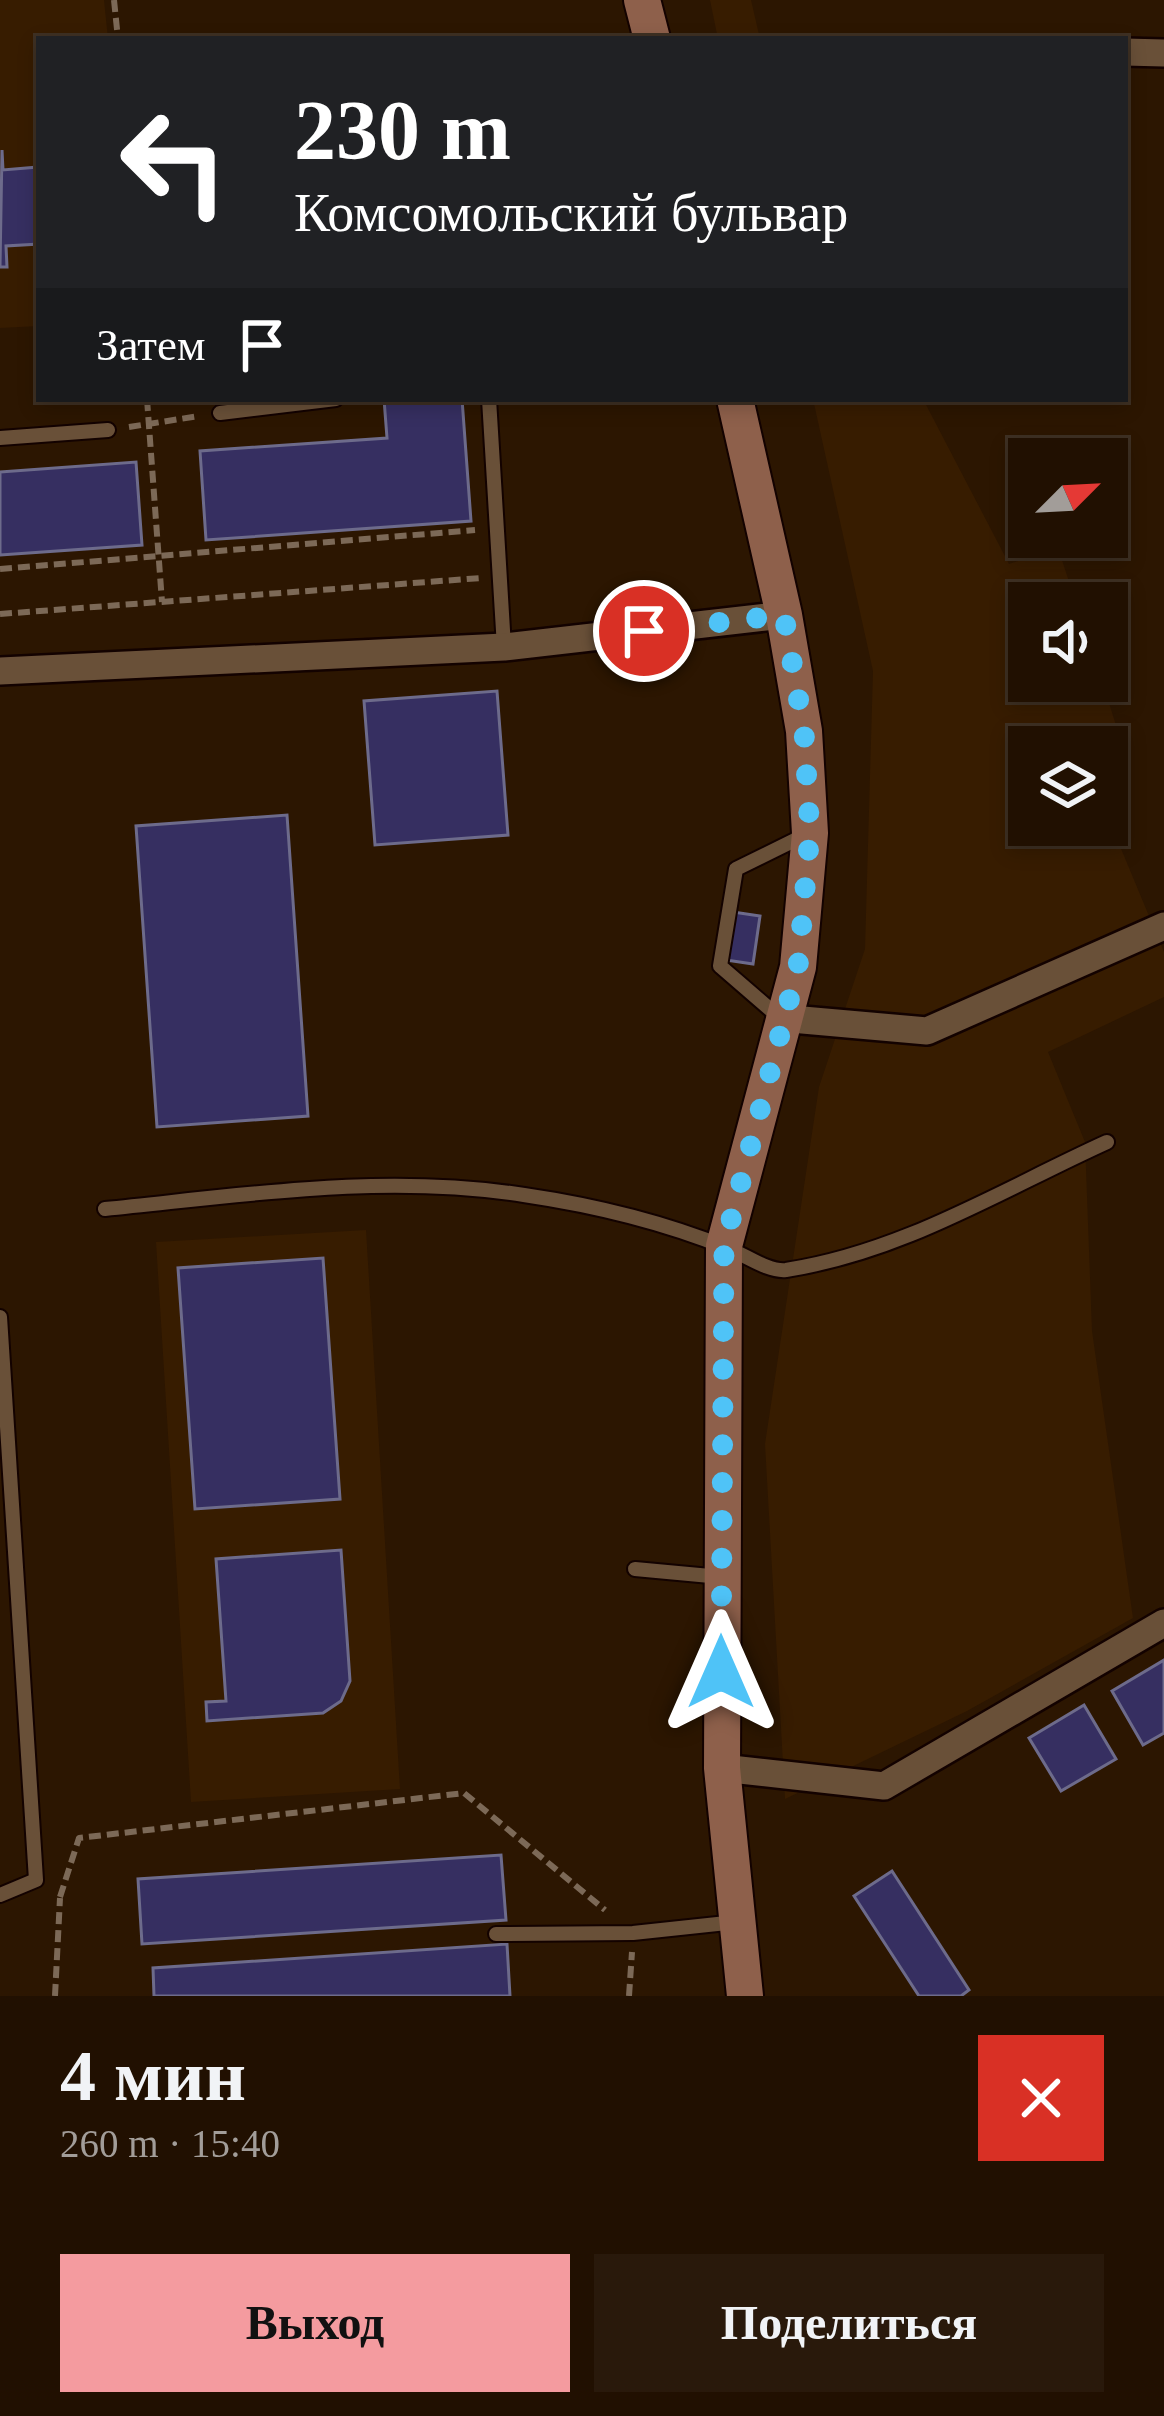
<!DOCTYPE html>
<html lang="ru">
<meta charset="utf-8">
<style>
body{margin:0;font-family:"Times New Roman",serif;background:#29190b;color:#f1f3f6;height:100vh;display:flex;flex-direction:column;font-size:45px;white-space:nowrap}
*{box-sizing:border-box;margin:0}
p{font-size:39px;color:#a29d99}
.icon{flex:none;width:66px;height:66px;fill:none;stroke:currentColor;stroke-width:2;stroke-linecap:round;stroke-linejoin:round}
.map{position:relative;height:1996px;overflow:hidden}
.drawer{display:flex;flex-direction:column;background:#211001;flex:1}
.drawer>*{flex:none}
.guide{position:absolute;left:36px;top:36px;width:1092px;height:366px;border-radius:0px;box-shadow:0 6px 18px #0003,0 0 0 3px #3e3023;background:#202124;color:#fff;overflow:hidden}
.needle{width:78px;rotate:66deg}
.tools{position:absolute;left:1008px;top:438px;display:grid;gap:24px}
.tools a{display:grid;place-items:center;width:120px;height:120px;border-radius:0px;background:#211001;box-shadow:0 6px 18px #0003,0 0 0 3px #3e3023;font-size:60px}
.pin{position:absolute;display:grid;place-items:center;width:102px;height:102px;color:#fff;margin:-51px;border:6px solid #fff;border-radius:50%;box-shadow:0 3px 12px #0007}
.me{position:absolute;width:132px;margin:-66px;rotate:0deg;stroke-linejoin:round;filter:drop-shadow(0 0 9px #0008)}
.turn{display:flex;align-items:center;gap:42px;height:252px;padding:0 60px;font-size:54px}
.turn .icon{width:156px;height:156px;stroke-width:2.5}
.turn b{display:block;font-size:84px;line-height:102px}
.then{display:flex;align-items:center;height:114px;padding:0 60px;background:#0003;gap:24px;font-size:45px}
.round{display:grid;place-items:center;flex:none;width:126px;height:126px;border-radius:0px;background:#29190b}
.head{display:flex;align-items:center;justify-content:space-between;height:204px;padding:0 60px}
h1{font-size:72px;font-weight:700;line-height:90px}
.primary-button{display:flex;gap:24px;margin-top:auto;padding:24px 60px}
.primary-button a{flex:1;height:138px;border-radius:0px;background:#f49b9f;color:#111;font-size:48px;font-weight:700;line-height:138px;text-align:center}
.primary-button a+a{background:#29190b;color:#f1f3f6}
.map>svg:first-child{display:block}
</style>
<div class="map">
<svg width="1164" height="1996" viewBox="0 0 1164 1996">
<rect width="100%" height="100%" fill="#2c1601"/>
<g fill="#371c00">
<path d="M 0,0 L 104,0 L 108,39 L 39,39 L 39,326 L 0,328 Z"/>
<path d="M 710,0 L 751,0 L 760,39 L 718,39 Z"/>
<path d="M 813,399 L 923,399 L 1009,564 L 1058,548 L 1076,603 L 1029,603 L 1029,681 L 1102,681 L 1121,741 L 1107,747 L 1029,747 L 1029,825 L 1107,825 L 1107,815 L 1164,952 L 1164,997 L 1048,1052 L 1085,1142 L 1092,1331 L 1133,1618 L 967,1711 L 785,1799 L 765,1444 L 819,1087 L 865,949 L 873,671 Z"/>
<path d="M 366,1230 L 400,1789 L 191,1802 L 156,1242 Z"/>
</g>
<g fill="#362f61" stroke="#6d6b8b" stroke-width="3">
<path d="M 2,150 L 3,170 L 39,167 L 39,244 L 6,246 L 7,267 L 0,267 Z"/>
<path d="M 384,399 L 462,399 L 471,521 L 206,540 L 200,451 L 387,438 Z"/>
<path d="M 136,462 L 142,545 L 0,555 L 0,472 Z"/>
<path d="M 497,691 L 508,835 L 375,845 L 364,701 Z"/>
<path d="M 287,815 L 308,1116 L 157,1127 L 136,826 Z"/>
<path d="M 733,912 L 760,916 L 753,964 L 726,960 Z"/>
<path d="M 323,1258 L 340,1499 L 195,1509 L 178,1268 Z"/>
<path d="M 341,1550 L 350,1681 L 341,1701 L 323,1713 L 207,1721 L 206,1702 L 226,1701 L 216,1559 Z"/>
<path d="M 1164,1660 L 1164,1733 L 1143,1745 L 1112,1691 Z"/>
<path d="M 1084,1705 L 1116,1759 L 1061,1791 L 1029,1738 Z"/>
<path d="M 501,1855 L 506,1920 L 142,1944 L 138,1879 Z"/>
<path d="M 892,1871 L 969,1990 L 961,1996 L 919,1996 L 854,1896 Z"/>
<path d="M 507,1944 L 510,1996 L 154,1996 L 153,1968 Z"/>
</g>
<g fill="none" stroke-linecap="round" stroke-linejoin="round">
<g stroke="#130200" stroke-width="18">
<g id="lane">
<path d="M 489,399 L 504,647"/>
<path d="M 220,413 L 336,399"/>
<path d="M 0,438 L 108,430"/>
<path d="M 779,1017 L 720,966 L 736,869 L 805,835"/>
<path d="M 105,1209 C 245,1195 384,1173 524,1195 C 592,1205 663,1222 727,1248 C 744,1254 768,1272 786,1270 C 903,1252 1001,1190 1107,1142"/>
<path d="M 0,1317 L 36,1880 L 0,1895"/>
<path d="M 635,1569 L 721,1577"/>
<path d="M 496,1934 L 633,1933 L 736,1922"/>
</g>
</g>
<g stroke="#130200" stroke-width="32">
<g id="street">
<path d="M 1125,52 L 1164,53"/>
<path d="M 0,671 L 504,647 L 784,615"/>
<path d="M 780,1018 L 927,1031 L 1164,926"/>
<path d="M 722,1768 L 884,1786 L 1164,1623"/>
</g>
</g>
<g stroke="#130200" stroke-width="40">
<g id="secondary">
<path d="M 642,0 L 652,39"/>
<path d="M 735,399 L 784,615 L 804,731 L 810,833 L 798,967 L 724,1246 L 722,1768 L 745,1996"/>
</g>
</g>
<g stroke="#7c6957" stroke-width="6" stroke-dasharray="12 6" stroke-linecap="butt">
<path d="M 114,0 L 118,39"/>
<path d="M 147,399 L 162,602"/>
<path d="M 129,427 L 199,416"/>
<path d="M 0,569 L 475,530"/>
<path d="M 0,614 L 481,578"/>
<path d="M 60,1897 L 79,1838 L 464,1793 L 605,1910"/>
<path d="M 55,1996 L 60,1898"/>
<path d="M 629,1996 L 632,1952"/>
</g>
<use href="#lane" stroke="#695038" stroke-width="14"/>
<use href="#street" stroke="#695038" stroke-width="27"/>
<use href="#secondary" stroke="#8e604b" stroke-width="36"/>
</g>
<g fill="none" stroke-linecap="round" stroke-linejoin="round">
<path stroke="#4fc3f7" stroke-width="21" stroke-dasharray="0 37.8" d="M 644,631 L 784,615 L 804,731 L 810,833 L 798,967 L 724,1246 L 721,1672"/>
</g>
</svg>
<div class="tools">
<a><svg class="needle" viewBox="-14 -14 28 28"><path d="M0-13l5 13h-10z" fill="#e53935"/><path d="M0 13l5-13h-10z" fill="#a29d99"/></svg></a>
<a><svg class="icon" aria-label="sound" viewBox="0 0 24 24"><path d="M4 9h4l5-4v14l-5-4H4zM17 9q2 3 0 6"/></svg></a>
<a><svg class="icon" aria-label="layers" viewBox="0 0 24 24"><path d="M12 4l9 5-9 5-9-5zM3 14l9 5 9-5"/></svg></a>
</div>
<div class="pin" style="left:644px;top:631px;background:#d93025"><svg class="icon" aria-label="arrive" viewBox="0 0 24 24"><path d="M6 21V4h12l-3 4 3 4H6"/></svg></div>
<svg class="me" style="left:721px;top:1672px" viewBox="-20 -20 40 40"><path d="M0-17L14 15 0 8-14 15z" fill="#4fc3f7" stroke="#fff" stroke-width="4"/></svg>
<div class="guide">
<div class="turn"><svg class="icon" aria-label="left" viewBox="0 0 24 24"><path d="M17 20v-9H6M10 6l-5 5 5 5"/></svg><div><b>230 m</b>Комсомольский бульвар</div></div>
<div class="then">Затем<svg class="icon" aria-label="arrive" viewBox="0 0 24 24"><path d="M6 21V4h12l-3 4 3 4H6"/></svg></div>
</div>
</div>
<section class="drawer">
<div class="head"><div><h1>4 мин</h1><p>260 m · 15:40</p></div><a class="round" style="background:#d93025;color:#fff"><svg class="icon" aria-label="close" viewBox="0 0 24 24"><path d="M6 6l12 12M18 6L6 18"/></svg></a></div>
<div class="primary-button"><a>Выход</a><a>Поделиться</a></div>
</section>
